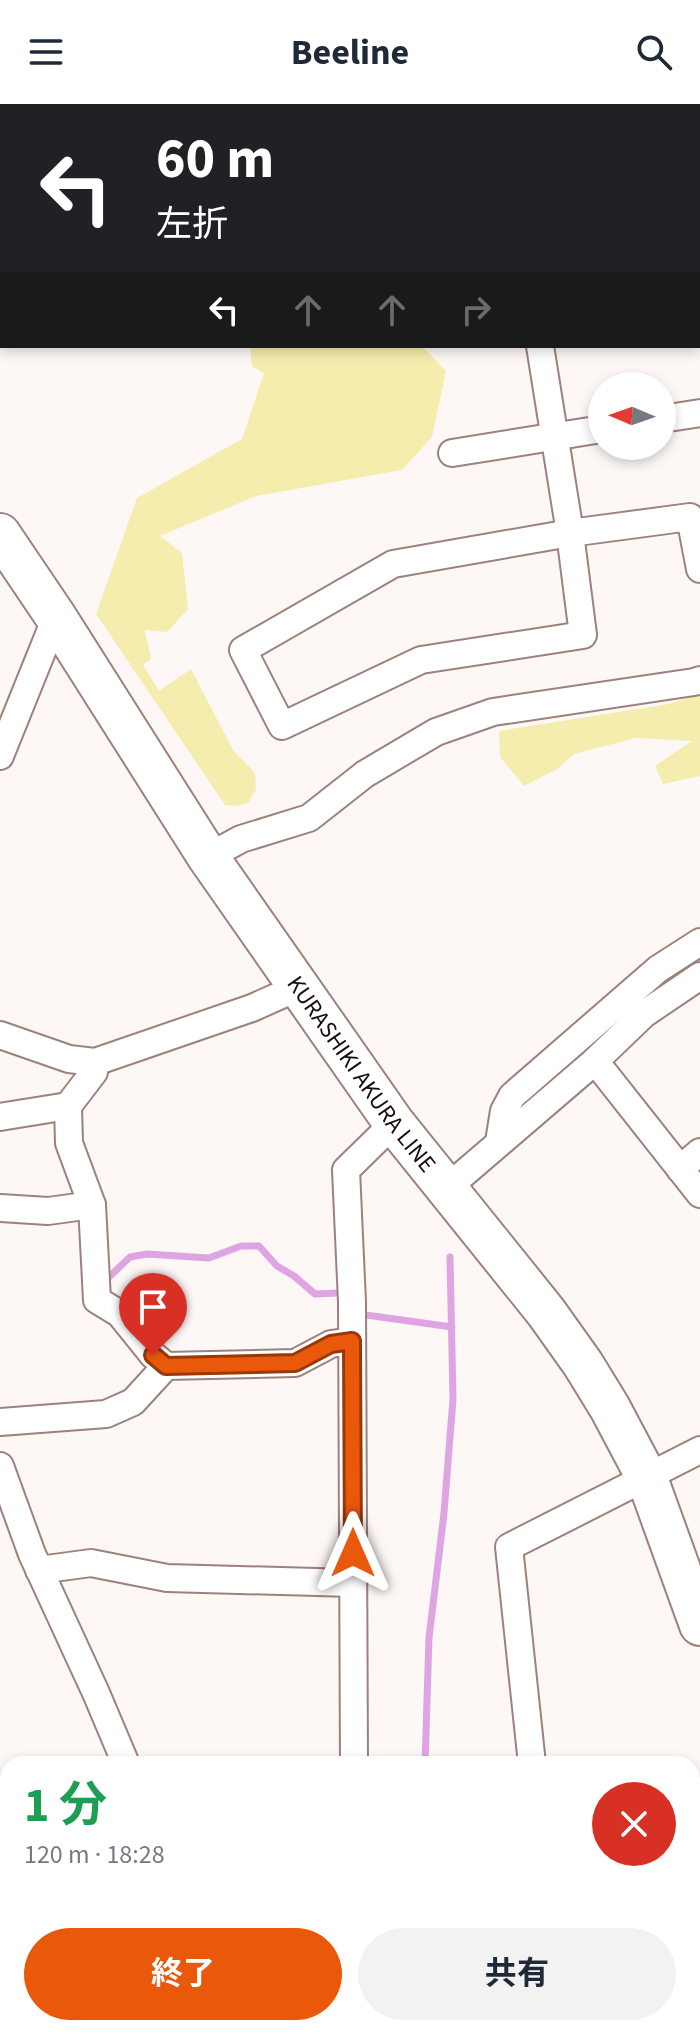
<!DOCTYPE html>
<html lang="ja">
<meta charset="utf-8">
<style>
body{margin:0;font-family:"Source Sans 3","Noto Sans JP",sans-serif;background:#f2f2f3;color:#1f2937;height:100vh;display:flex;flex-direction:column;font-size:30px;white-space:nowrap}
*{box-sizing:border-box;margin:0}
p{font-size:26px;color:#747a83}
.icon{flex:none;width:44px;height:44px;fill:none;stroke:currentColor;stroke-width:2;stroke-linecap:round;stroke-linejoin:round}
.map{position:relative;flex:1;overflow:hidden}
.panel{position:absolute;left:0px;top:1652px;width:700px;height:280px;display:flex;flex-direction:column;background:#fff;border-radius:24px 24px 0 0;box-shadow:0 4px 12px #0003}
.panel>*{flex:none}
.banner{position:absolute;left:0px;top:0px;width:700px;height:244px;box-shadow:0 4px 12px #0003;background:#202124;color:#fff;overflow:hidden}
.needle{width:52px;rotate:272deg}
.buttons{position:absolute;left:588px;top:268px;display:grid;gap:16px}
.buttons a{display:grid;place-items:center;width:88px;height:88px;border-radius:50%;background:#fff;box-shadow:0 4px 12px #0003;font-size:40px}
.pin{position:absolute;display:grid;place-items:center;width:68px;height:68px;color:#fff;margin:-82px -34px;border-radius:50% 50% 50% 0;rotate:-45deg;box-shadow:0 0 8px #0007}
.pin .icon{rotate:45deg}
.me{position:absolute;width:88px;margin:-44px;rotate:0deg;stroke-linejoin:round;filter:drop-shadow(0 0 6px #0008)}
.turn{display:flex;align-items:center;gap:28px;height:168px;padding:0 24px;font-size:36px}
.turn .icon{width:104px;height:104px;stroke-width:2.5}
.turn b{display:block;font-size:56px;line-height:68px}
.lanes{display:flex;align-items:center;height:76px;padding:0 24px;background:#0003;justify-content:center;gap:40px;direction:ltr}
.lanes .off{opacity:.35}
.round{display:grid;place-items:center;flex:none;width:84px;height:84px;border-radius:42px;background:#f2f2f3}
.head{display:flex;align-items:center;justify-content:space-between;height:136px;padding:0 24px}
h1{font-size:48px;font-weight:700;line-height:60px;color:#1e9e55}
.primary-button{display:flex;gap:16px;margin-top:auto;padding:16px 24px}
.primary-button a{flex:1;height:92px;border-radius:48px;background:#ea580c;color:#fff;font-size:32px;font-weight:700;line-height:92px;text-align:center}
.primary-button a+a{background:#f2f2f3;color:#1f2937}
header{display:flex;justify-content:space-between;align-items:center;height:104px;padding:0 24px;background:#fff;font-size:36px;font-weight:700}
.map>svg:first-child{display:block}
</style>
<header><svg class="icon" aria-label="menu" viewBox="0 0 24 24"><path d="M4 6h16M4 12h16M4 18h16"/></svg>Beeline<svg class="icon" aria-label="search" viewBox="0 0 24 24"><circle cx="10" cy="10" r="6"/><path d="M15 15l6 6"/></svg></header>
<div class="map">
<svg width="700" height="1932" viewBox="0 0 700 1932">
<rect width="100%" height="100%" fill="#fdf7f5"/>
<g fill="#f5edad">
<path d="M 250,242 L 422,242 L 446,267 L 432,333 L 402,366 L 256,392 L 160,432 L 182,449 L 188,505 L 167,528 L 145,526 L 151,555 L 143,561 L 159,587 L 191,565 L 233,646 L 255,669 L 256,686 L 248,699 L 235,702 L 225,701 L 96,510 L 137,394 L 242,335 L 264,269 L 252,262 Z"/>
<path d="M 700,590 L 700,672 L 663,680 L 655,662 L 692,637 L 636,634 L 574,650 L 557,665 L 524,682 L 500,653 L 499,627 L 669,600 Z"/>
</g>
<g fill="none" stroke-linecap="round" stroke-linejoin="round">
<g stroke="#dfa4e2" stroke-width="7">
<path d="M 643,895 L 665,878 L 700,856"/>
<path d="M 542,986 L 582,948"/>
<path d="M 109,1173 L 130,1153 L 147,1150 L 209,1154 L 241,1142 L 259,1142 L 277,1162 L 294,1172 L 315,1190 L 338,1189"/>
<path d="M 366,1211 L 452,1223"/>
<path d="M 425,1660 L 429,1534 L 444,1409 L 453,1295 L 450,1153"/>
</g>
<g stroke="#9d827b" stroke-width="30">
<g id="street">
<path d="M 82,2 L 87,0"/>
<path d="M 0,35 L 2,34"/>
<path d="M 698,44 L 700,44"/>
<path d="M 698,139 L 700,139"/>
<path d="M 698,213 L 700,213"/>
<path d="M 540,242 L 570,429 L 583,531 L 421,556 L 282,622 L 243,546 L 393,460 L 570,429 L 690,413 L 700,465"/>
<path d="M 662,315 L 700,309"/>
<path d="M 452,349 L 602,325"/>
<path d="M 0,652 L 56,513"/>
<path d="M 208,753 L 241,735 L 309,714 L 365,670 L 436,628 L 493,608 L 694,578 L 700,576"/>
<path d="M 0,931 L 69,955 L 95,958 L 252,904 L 299,883"/>
<path d="M 595,957 L 700,1090"/>
<path d="M 95,958 L 94,968 L 68,1002 L 69,1039 L 92,1101 L 97,1196 L 120,1210 L 153,1251 L 166,1262"/>
<path d="M 0,1013 L 68,1002"/>
<path d="M 499,1038 L 504,1007 L 512,992 L 658,865 L 700,838"/>
<path d="M 680,1065 L 700,1048"/>
<path d="M 447,1084 L 595,957 L 644,910 L 700,872"/>
<path d="M 0,1104 L 48,1107 L 92,1101"/>
<path d="M 0,1318 L 106,1310 L 133,1298 L 166,1262 L 295,1259 L 331,1240 L 352,1237"/>
<path d="M 0,1362 L 32,1450 L 96,1589 L 126,1660"/>
<path d="M 39,1466 L 91,1459 L 167,1474 L 353,1479"/>
<path d="M 354,1660 L 352,1198 L 346,1066 L 394,1019"/>
<path d="M 532,1660 L 509,1443 L 700,1346"/>
<path d="M 692,1732 L 700,1730"/>
<path d="M 0,1754 L 8,1748"/>
<path d="M 198,1924 L 200,1932"/>
<path d="M 562,1924 L 563,1932"/>
<path d="M 0,1929 L 9,1924"/>
<path d="M 351,1932 L 351,1924"/>
</g>
</g>
<g stroke="#9d827b" stroke-width="44">
<g id="primary">
<path id="s1" d="M 0,430 L 56,513 L 208,753 L 394,1019 L 546,1208 L 583,1260 L 610,1304 L 647,1374 L 700,1521"/>
</g>
</g>
<use href="#street" stroke="#fff" stroke-width="26"/>
<use href="#primary" stroke="#fff" stroke-width="40"/>
</g>
<g fill="none" stroke-linecap="round" stroke-linejoin="round">
<g stroke="#983908" stroke-width="20">
<path id="route" d="M 153,1251 L 166,1262 L 295,1259 L 331,1240 L 352,1237 L 353,1449"/>
</g>
<use href="#route" stroke="#ea580c" stroke-width="14"/>
</g>
<g text-anchor="middle" stroke-width="8" stroke-linejoin="round" paint-order="stroke">
<g font-size="24" fill="#170d0b" stroke="#fff">
<text dy="8" stroke="none"><textPath href="#s1" startOffset="650">KURASHIKI AKURA LINE</textPath></text>
</g>
</g>
</svg>
<div class="buttons">
<a><svg class="needle" viewBox="-14 -14 28 28"><path d="M0-13l5 13h-10z" fill="#e53935"/><path d="M0 13l5-13h-10z" fill="#747a83"/></svg></a>
</div>
<div class="pin" style="left:153px;top:1251px;background:#d93025"><svg class="icon" aria-label="arrive" viewBox="0 0 24 24"><path d="M6 21V4h12l-3 4 3 4H6"/></svg></div>
<svg class="me" style="left:353px;top:1449px" viewBox="-20 -20 40 40"><path d="M0-17L14 15 0 8-14 15z" fill="#ea580c" stroke="#fff" stroke-width="4"/></svg>
<div class="banner">
<div class="turn"><svg class="icon" aria-label="left" viewBox="0 0 24 24"><path d="M17 20v-9H6M10 6l-5 5 5 5"/></svg><div><b>60 m</b>左折</div></div>
<div class="lanes"><svg class="icon" aria-label="left" viewBox="0 0 24 24"><path d="M17 20v-9H6M10 6l-5 5 5 5"/></svg><svg class="icon off" aria-label="ahead" viewBox="0 0 24 24"><path d="M12 20V5M6 11l6-6 6 6"/></svg><svg class="icon off" aria-label="ahead" viewBox="0 0 24 24"><path d="M12 20V5M6 11l6-6 6 6"/></svg><svg class="icon off" aria-label="right" viewBox="0 0 24 24"><path d="M7 20v-9h11M14 6l5 5-5 5"/></svg></div>
</div>
<section class="panel">
<div class="head"><div><h1>1 分</h1><p>120 m · 18:28</p></div><a class="round" style="background:#d93025;color:#fff"><svg class="icon" aria-label="close" viewBox="0 0 24 24"><path d="M6 6l12 12M18 6L6 18"/></svg></a></div>
<div class="primary-button"><a>終了</a><a>共有</a></div>
</section>
</div>
